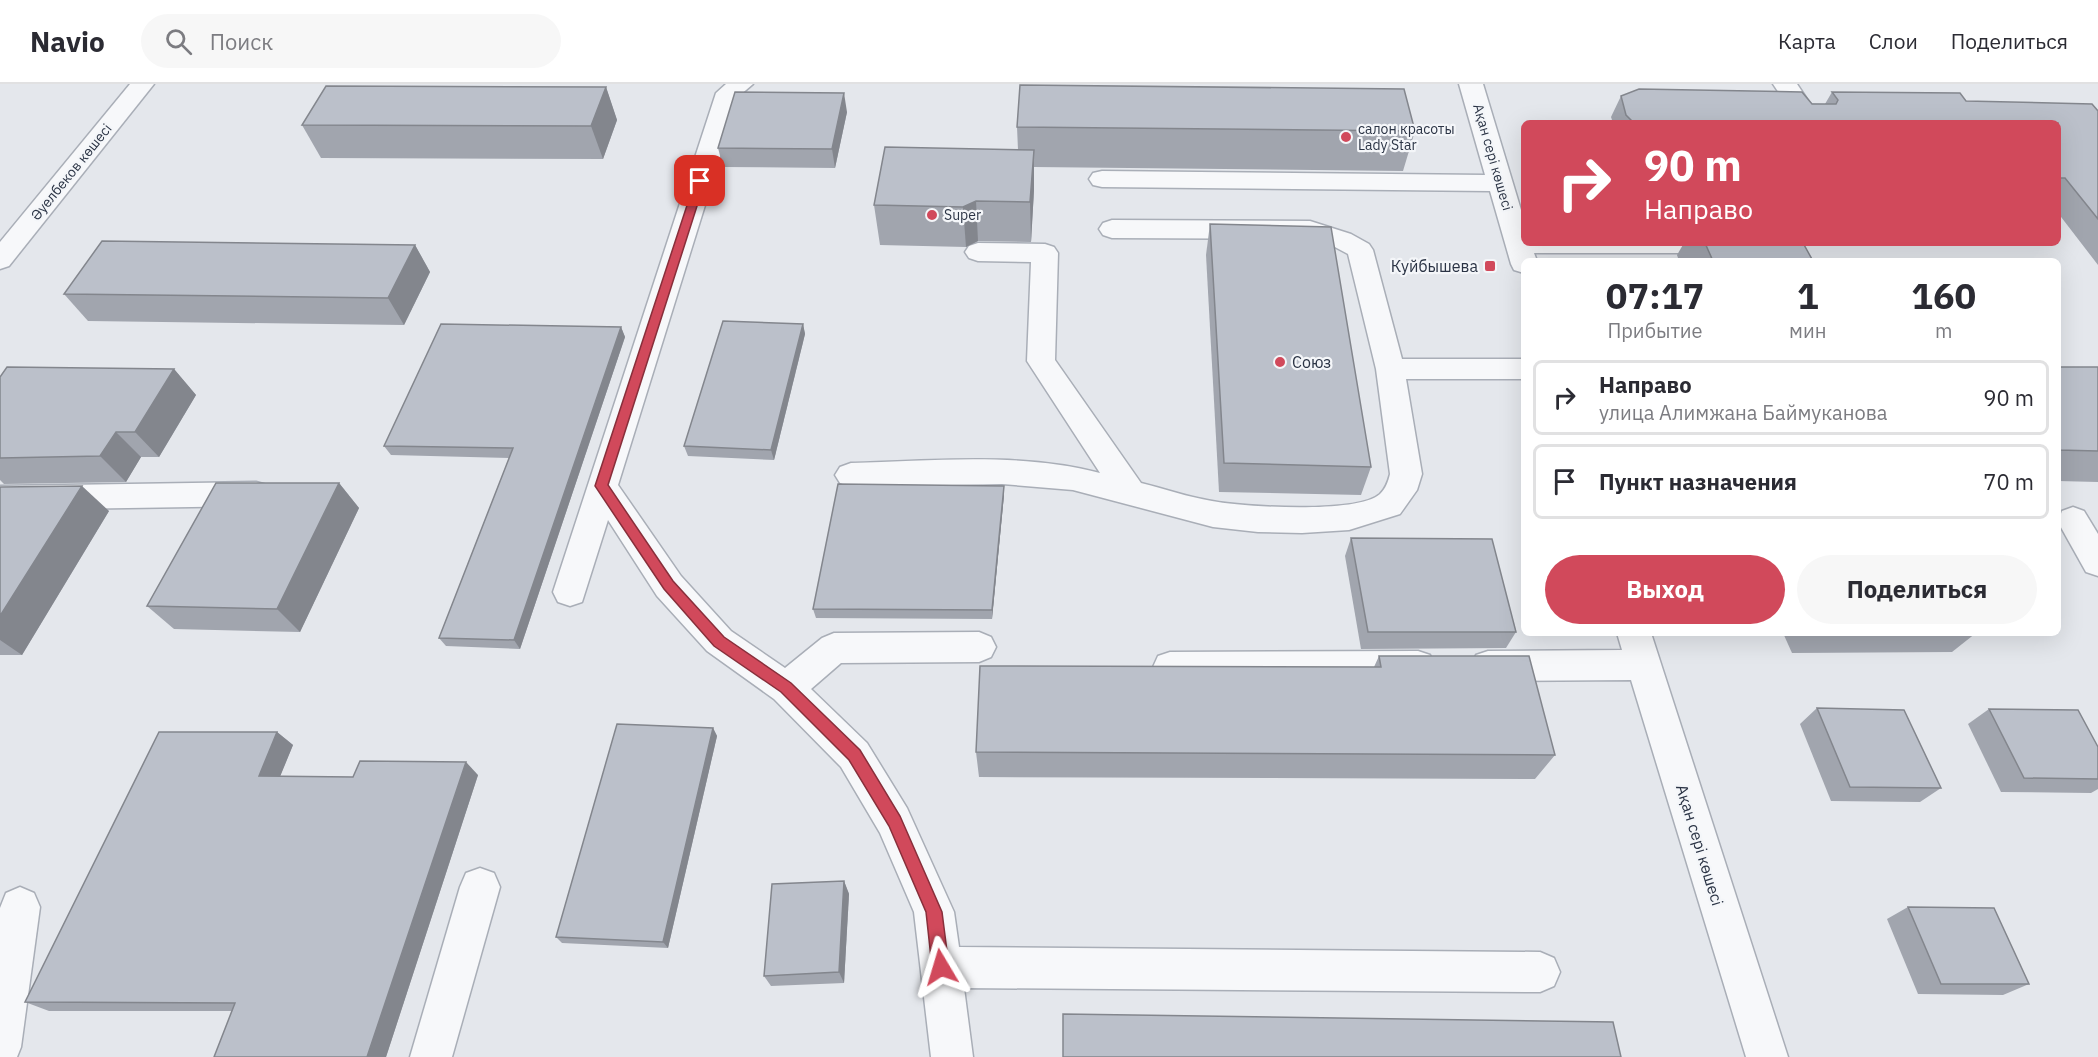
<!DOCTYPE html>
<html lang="ru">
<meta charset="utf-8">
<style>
body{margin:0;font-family:"IBM Plex Sans",sans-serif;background:#f7f7f7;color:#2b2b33;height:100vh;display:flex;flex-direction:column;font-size:22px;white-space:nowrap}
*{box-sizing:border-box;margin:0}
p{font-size:20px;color:#7c7c81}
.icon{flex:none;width:33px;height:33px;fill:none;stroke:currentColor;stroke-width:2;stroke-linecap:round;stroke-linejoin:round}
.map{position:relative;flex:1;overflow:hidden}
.drawer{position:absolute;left:1521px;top:174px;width:540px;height:378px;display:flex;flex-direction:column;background:#fff;border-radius:9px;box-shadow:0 6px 24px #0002}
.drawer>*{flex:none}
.hud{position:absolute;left:1521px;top:36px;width:540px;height:126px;border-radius:9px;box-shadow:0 6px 24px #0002;background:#d1495b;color:#fff;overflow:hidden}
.pin{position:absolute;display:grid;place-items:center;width:51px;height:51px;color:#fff;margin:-26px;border-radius:12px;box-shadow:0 3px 9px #0006}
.me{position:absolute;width:66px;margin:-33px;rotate:353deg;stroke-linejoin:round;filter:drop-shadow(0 0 4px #0008)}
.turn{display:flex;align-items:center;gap:21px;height:126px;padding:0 24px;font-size:27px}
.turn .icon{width:78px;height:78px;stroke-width:2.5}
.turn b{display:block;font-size:42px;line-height:51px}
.eta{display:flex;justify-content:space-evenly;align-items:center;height:102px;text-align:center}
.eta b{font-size:36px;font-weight:800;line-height:42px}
.primary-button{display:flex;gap:12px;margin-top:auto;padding:12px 24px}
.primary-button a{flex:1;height:69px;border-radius:36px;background:#d1495b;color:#fff;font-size:24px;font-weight:800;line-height:69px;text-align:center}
.primary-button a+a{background:#f7f7f7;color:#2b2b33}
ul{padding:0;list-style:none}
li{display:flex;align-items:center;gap:18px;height:75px;margin:0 12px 9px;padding:0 12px;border:3px solid #e1e1e2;border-radius:9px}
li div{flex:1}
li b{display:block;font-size:22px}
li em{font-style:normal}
header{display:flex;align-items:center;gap:36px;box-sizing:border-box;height:84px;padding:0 30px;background:#fff;border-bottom:2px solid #e1e1e2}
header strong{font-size:28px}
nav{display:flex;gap:33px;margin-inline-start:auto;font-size:21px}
.search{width:420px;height:54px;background:#f7f7f7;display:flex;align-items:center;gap:15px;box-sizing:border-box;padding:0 21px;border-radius:33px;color:#7c7c81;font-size:22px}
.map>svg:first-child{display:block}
</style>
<header>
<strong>Navio</strong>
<div class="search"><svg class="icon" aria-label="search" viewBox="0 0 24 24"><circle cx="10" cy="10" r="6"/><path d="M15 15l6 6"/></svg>Поиск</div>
<nav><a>Карта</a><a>Слои</a><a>Поделиться</a></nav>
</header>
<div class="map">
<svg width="2098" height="973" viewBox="0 0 2098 973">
<rect width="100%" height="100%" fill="#e4e7ec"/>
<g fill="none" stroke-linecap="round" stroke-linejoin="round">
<g stroke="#a9aeb7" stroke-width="3">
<g id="minor">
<path d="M 130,0 L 154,0 L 9,182 L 0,185 L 0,158 Z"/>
<path d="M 726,0 L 753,0 L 739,12 L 618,401 L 681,492 L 731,547 L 785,584 L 822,554 L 834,549 L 979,548 L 991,553 L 996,563 L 991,573 L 979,578 L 841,579 L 811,605 L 867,659 L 907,724 L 954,828 L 959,863 L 1540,868 L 1554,874 L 1560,888 L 1554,902 L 1540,908 L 964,904 L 973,973 L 931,973 L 914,828 L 880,749 L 841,683 L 774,615 L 707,567 L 657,512 L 608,436 L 582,518 L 570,522 L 558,518 L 553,508 L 716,9 Z"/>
<path d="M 1459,0 L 1483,0 L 1524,136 L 1524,159 L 1739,160 L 1735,166 L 1726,169 L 1534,169 L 1537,177 L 1524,177 L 1524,189 L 1514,186 L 1511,180 L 1490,107 L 1102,103 L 1093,101 L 1089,95 L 1093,89 L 1102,87 L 1485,91 Z"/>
<path d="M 1773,0 L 1797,0 L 1823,39 L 1799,39 Z"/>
<path d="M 1112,136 L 1310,137 L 1351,150 L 1369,160 L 1373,166 L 1402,275 L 1524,275 L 1524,295 L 1406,295 L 1422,390 L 1417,406 L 1400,430 L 1349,446 L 1302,449 L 1258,448 L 1213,443 L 1073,406 L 1002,400 L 851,403 L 840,399 L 835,391 L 840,383 L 851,379 C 933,377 1020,368 1100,389 L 1027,277 L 1031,178 L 978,177 L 969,174 L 965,168 L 969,162 L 978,159 L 1045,160 L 1054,163 L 1058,169 L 1055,276 L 1141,399 C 1165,405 1188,413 1212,417 C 1243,423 1358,430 1380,410 C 1386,404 1388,398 1390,390 L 1376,285 L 1348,170 L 1333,162 L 1310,155 L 1112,154 L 1103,151 L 1099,145 L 1103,139 Z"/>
<path d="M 256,398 L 267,401 L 272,410 L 267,419 L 256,422 L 0,426 L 0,402 Z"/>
<path d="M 2073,423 L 2084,427 L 2098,450 L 2098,492 L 2086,488 L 2058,438 L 2062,427 Z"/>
<path d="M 1617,549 L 1651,549 L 1788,973 L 1746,973 L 1631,596 L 1488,597 L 1476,593 L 1471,582 L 1476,571 L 1488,567 L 1622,566 Z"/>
<path d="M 1418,567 L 1430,571 L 1435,582 L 1430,593 L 1418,597 L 1170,598 L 1158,594 L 1153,583 L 1158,572 L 1170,568 Z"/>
<path d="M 480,784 L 494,789 L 500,803 L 452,973 L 410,973 L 460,803 L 466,789 Z"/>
<path d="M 20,803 L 34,809 L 40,823 L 21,963 L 17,973 L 0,973 L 0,824 L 6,809 Z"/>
</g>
</g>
<use href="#minor" fill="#f7f8fa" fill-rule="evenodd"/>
</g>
<g fill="#a1a5ae">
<path d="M 606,3 L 617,36 L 603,75 L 321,74 L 302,41 Z"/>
<path d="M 1832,8 L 2098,27 L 2098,181 L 2058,129 L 2058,39 L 1613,39 L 1611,33 L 1621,12 L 1825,20 Z"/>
<path d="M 847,28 L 835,84 L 723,83 L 718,64 Z"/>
<path d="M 1017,43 L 1415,47 L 1403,87 L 1034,83 L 1034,106 L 1031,158 L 978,157 L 966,163 L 880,161 L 874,121 L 1018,66 Z"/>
<path d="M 1210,140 L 1371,383 L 1361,411 L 1219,408 L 1206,171 Z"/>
<path d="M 1684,159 L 1803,159 L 1813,177 L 1679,177 L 1677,171 Z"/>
<path d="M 415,161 L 430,188 L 404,241 L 88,237 L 64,210 Z"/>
<path d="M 803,240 L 805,250 L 774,376 L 688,372 L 684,362 Z"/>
<path d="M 621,243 L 625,253 L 520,565 L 446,562 L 439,554 L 509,374 L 391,371 L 384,362 Z"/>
<path d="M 2058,283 L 2098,283 L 2098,398 L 2058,397 Z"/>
<path d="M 174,285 L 196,311 L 159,373 L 141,373 L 126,398 L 4,400 L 0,396 L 0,293 Z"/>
<path d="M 339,399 L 359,424 L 300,548 L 174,545 L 147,522 Z"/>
<path d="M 0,403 L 109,427 L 22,571 L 0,571 Z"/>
<path d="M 1004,411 L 992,535 L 816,534 L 813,525 Z"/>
<path d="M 1351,454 L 1516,548 L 1506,564 L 1361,565 L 1345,472 Z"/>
<path d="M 1783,549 L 1976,549 L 1952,568 L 1792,569 Z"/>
<path d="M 1379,572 L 1555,671 L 1535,695 L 979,693 L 976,668 L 1374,583 Z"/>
<path d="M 1817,624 L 1941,704 L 1920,718 L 1831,717 L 1800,640 Z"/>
<path d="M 1989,625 L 2098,663 L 2098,705 L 2091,709 L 2001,708 L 1968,640 Z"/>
<path d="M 713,644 L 717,652 L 668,864 L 562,859 L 556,853 Z"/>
<path d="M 277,648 L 293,661 L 280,692 L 353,693 L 478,691 L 386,973 L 214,973 L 232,927 L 49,927 L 25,918 Z"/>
<path d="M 844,797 L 849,810 L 844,899 L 771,902 L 764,892 Z"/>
<path d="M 1908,823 L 2029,900 L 2003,911 L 1918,910 L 1887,835 Z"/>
</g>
<g fill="#83868d">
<path d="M 606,3 L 617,36 L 603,75 L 591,42 Z"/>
<path d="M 844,9 L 847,28 L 835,84 L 832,65 Z"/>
<path d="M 1034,66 L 1034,106 L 1031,158 L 1030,118 Z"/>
<path d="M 976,117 L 978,157 L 966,163 L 963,123 Z"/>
<path d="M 415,161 L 430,188 L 404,241 L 388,214 Z"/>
<path d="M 803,240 L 805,250 L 774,376 L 771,366 Z"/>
<path d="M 621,243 L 625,253 L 520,565 L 514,556 Z"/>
<path d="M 174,285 L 196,311 L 159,373 L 135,348 Z"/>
<path d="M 116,348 L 141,373 L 126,398 L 100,372 Z"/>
<path d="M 339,399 L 359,424 L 300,548 L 277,525 Z"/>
<path d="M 82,402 L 109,427 L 22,571 L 0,556 L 0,532 Z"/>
<path d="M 1004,402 L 1004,411 L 992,535 L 992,526 Z"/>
<path d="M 713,644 L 717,652 L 668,864 L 663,858 Z"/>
<path d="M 277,648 L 293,661 L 275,705 L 259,692 Z"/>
<path d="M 466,678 L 478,691 L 386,973 L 367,973 Z"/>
<path d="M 844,797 L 849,810 L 844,899 L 839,888 Z"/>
</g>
<g fill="#bbc0ca" stroke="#83868d" stroke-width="1.5">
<path d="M 1020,1 L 1404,5 L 1415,47 L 1017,43 Z"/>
<path d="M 326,2 L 606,3 L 591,42 L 302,41 Z"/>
<path d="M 1639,5 L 1802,8 L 1812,20 L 1836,20 L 1838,16 L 1832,8 L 1960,9 L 1966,17 L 2092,20 L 2098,27 L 2098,135 L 2065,94 L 2058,94 L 2058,39 L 1634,39 L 1626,31 L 1621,12 Z"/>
<path d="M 735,8 L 844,9 L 832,65 L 718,64 Z"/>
<path d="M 885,63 L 1034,66 L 1030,118 L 976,117 L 963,123 L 874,121 Z"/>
<path d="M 1210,140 L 1331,143 L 1371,383 L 1224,379 Z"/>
<path d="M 102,157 L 415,161 L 388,214 L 64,210 Z"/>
<path d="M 1705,159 L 1803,159 L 1813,177 L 1713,177 Z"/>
<path d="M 723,237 L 803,240 L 771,366 L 684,362 Z"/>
<path d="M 441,240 L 621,243 L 514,556 L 439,554 L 513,364 L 384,362 Z"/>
<path d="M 7,283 L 174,285 L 135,348 L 116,348 L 100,372 L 0,374 L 0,293 Z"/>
<path d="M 2058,283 L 2098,283 L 2098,367 L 2058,366 Z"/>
<path d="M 216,399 L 339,399 L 277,525 L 147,522 Z"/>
<path d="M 838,400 L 1004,402 L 992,526 L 813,525 Z"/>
<path d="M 82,402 L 0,532 L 0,403 Z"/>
<path d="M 1351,454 L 1492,455 L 1516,548 L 1368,548 Z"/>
<path d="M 1379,572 L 1529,572 L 1555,671 L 976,668 L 980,582 L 1381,583 Z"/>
<path d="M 1817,624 L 1904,626 L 1941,704 L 1850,703 Z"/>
<path d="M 1989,625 L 2078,626 L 2098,663 L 2098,695 L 2024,694 Z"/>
<path d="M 617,640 L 713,644 L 663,858 L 556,853 Z"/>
<path d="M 159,648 L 277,648 L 259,692 L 353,693 L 360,677 L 466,678 L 367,973 L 214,973 L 235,919 L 25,918 Z"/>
<path d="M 844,797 L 839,888 L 764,892 L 772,800 Z"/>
<path d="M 1908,823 L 1994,824 L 2029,900 L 1941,900 Z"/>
<path d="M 1063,930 L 1613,938 L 1621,973 L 1063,973 Z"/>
</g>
<path fill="#d1495b" stroke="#882f3b" stroke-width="1.5" d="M 700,93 L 705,97 L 608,401 L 673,497 L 724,553 L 791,599 L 860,666 L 900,732 L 942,828 L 949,883 L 947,889 L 941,891 L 935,889 L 932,883 L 926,828 L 889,742 L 849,676 L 781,608 L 714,562 L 664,505 L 595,402 L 695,97 Z"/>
<g fill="#d1495b" stroke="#f4f6f9" stroke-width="2">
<circle cx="1346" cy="53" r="6"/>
<circle cx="932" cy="131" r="6"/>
<rect x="1484" y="176" width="12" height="12" rx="3"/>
<circle cx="1280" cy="278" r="6"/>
</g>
<g text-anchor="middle" stroke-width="4.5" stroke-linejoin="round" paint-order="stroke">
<g font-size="14" fill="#2b3445" stroke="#f4f6f9" text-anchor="start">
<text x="1358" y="50">салон красоты<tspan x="1358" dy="16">Lady Star</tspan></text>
<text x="944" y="136">Super</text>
</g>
<g font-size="14" fill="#2b3445" stroke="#f4f6f9">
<text transform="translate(1493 73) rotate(74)" y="5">Ақан сері көшесі</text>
<text transform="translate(71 88) rotate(-51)" y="5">Әуелбеков көшесі</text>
</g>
<g font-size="16" fill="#2b3445" stroke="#f4f6f9" text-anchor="end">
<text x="1478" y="188">Куйбышева</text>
<text x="1292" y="284" text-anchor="start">Союз</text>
</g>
<g font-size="16" fill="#2b3445" stroke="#f4f6f9">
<text transform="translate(1700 761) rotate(73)" y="6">Ақан сері көшесі</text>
</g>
</g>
</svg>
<div class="pin" style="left:700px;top:97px;background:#d93025"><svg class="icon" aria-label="arrive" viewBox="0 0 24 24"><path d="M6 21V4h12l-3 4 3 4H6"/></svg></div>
<svg class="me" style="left:941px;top:883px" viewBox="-20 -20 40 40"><path d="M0-17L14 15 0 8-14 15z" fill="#d1495b" stroke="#fff" stroke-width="4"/></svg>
<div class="hud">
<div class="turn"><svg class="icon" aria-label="right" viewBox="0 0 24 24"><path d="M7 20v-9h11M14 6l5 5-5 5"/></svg><div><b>90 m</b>Направо</div></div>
</div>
<section class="drawer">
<div class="eta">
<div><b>07:17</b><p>Прибытие</p></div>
<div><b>1</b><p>мин</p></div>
<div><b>160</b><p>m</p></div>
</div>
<ul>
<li><svg class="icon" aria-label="right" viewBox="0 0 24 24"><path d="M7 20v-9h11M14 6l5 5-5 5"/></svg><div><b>Направо</b><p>улица Алимжана Баймуканова</p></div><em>90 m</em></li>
<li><svg class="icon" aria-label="arrive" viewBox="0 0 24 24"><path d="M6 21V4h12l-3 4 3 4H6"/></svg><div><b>Пункт назначения</b></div><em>70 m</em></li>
</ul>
<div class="primary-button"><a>Выход</a><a>Поделиться</a></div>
</section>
</div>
